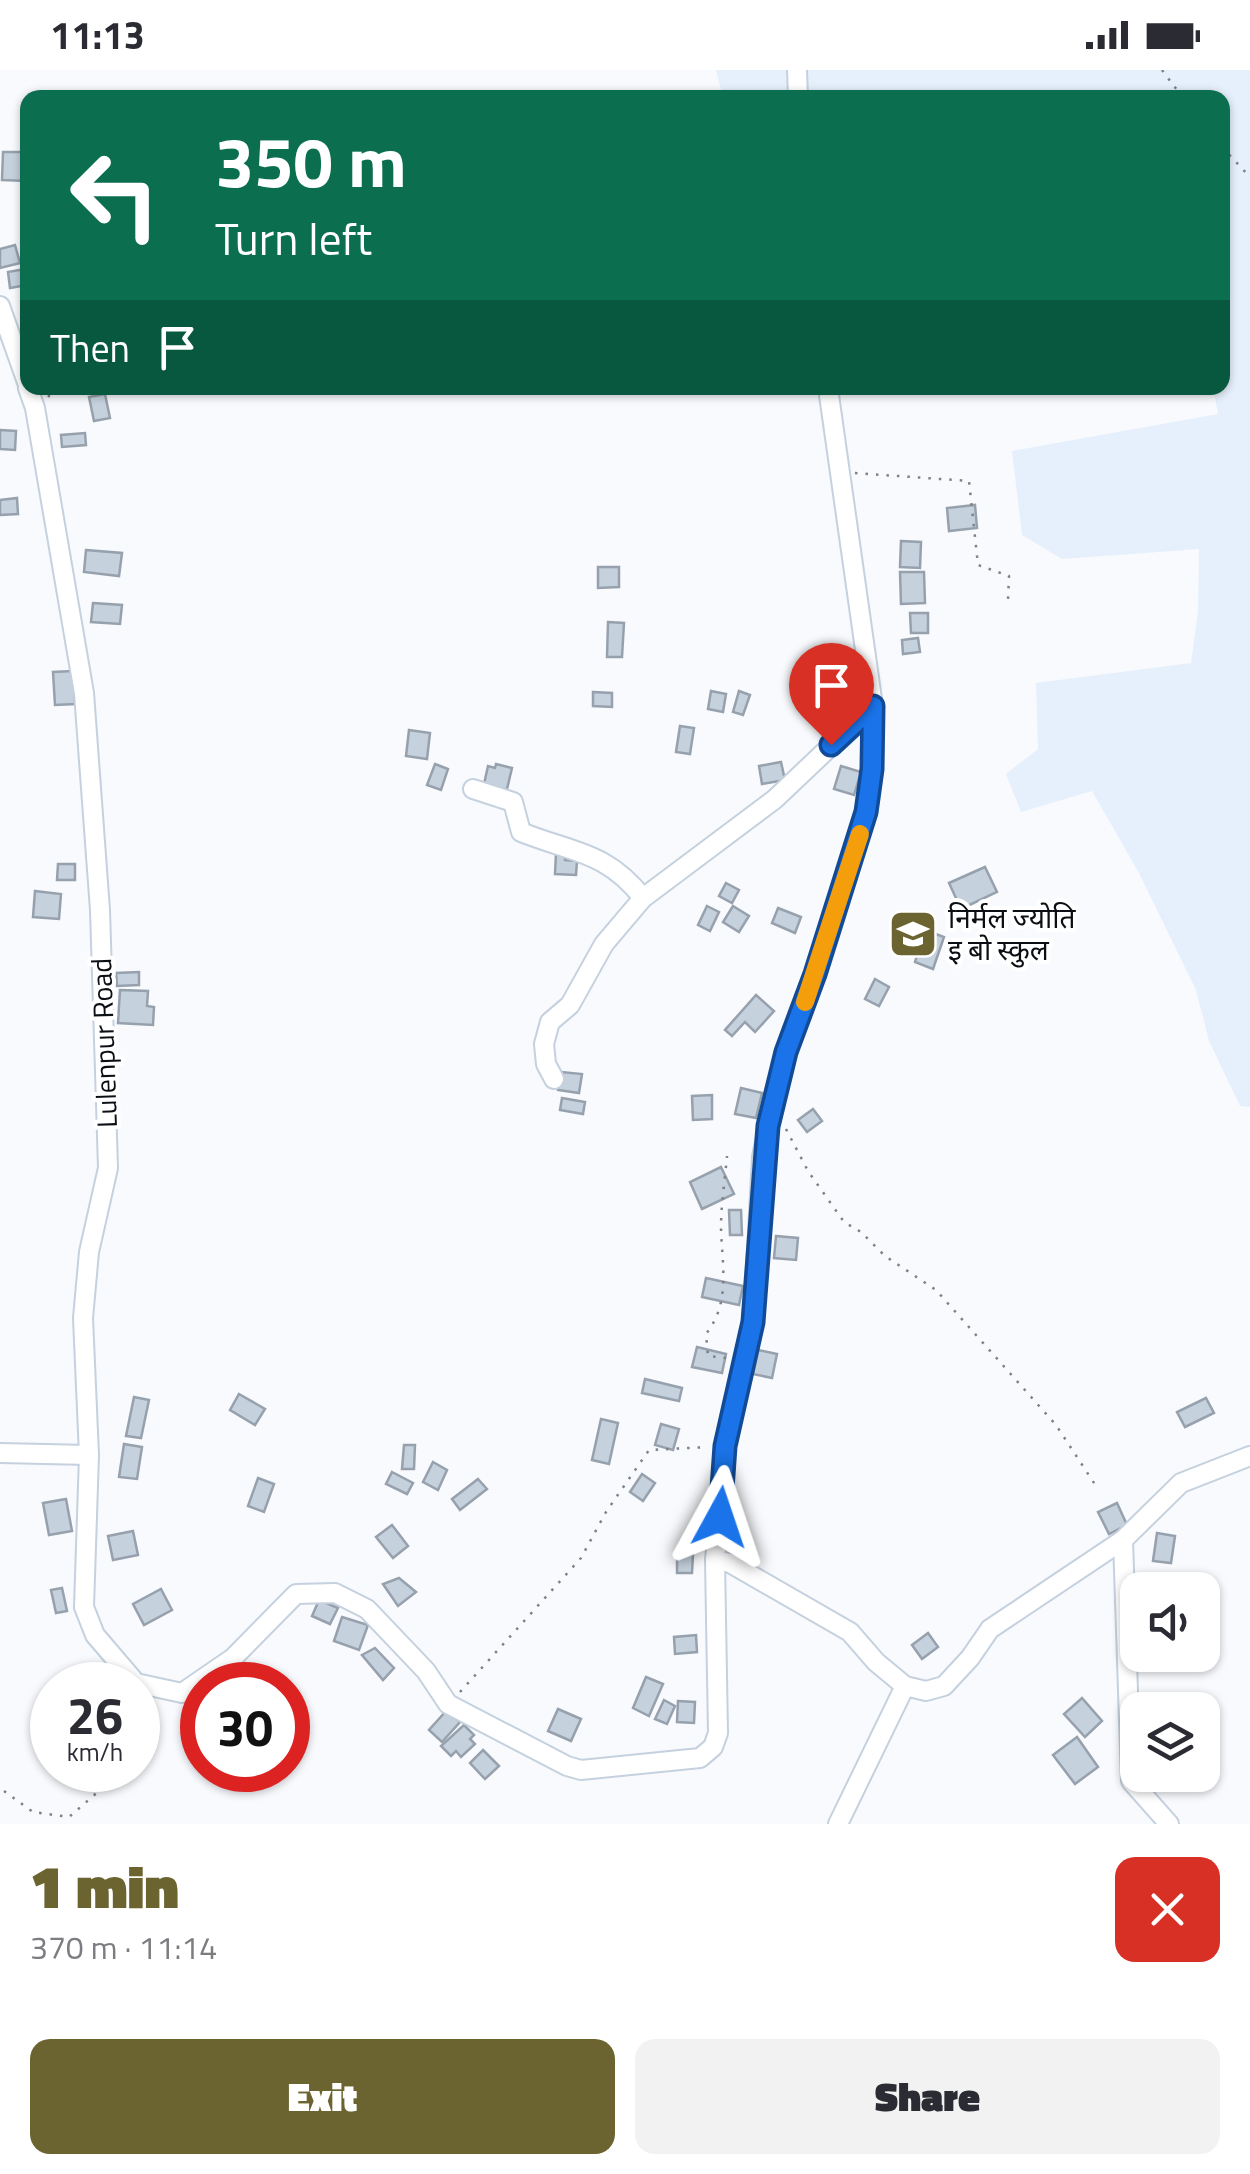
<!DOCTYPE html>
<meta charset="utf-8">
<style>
body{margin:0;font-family:"Titillium Web","Noto Sans Devanagari",sans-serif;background:#f2f2f3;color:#2b2b33;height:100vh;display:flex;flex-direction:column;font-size:38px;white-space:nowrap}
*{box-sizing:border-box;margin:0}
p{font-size:32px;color:#7c7c81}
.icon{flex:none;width:55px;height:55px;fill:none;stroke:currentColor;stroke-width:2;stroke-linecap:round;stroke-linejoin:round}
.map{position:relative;height:1754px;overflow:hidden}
.panel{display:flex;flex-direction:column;background:#fff;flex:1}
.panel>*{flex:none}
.banner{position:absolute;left:20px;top:20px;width:1210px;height:305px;border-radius:20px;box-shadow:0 2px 8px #0004;background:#0b6e4f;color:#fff;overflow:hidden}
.tools{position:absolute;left:1120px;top:1502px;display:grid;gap:20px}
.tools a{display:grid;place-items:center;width:100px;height:100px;border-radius:20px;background:#fff;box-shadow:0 2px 8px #0004;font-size:50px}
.speed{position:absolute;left:30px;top:1592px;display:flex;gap:20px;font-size:50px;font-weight:700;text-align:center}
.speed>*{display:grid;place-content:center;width:130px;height:130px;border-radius:50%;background:#fff;box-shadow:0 2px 8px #0004;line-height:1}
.speed small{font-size:25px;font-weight:400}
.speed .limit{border:15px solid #d22;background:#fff;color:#111}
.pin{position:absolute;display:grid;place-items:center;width:85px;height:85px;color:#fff;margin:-102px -42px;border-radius:50% 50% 50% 0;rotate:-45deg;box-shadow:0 0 10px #0007}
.pin .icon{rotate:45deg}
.me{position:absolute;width:110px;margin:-55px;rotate:5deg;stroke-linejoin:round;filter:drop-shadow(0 0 8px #0008)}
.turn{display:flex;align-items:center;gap:35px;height:210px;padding:0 30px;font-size:45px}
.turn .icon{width:130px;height:130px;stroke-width:2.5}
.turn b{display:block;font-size:70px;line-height:85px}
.then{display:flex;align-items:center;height:95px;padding:0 30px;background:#0003;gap:20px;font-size:38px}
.round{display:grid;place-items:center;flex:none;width:105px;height:105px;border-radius:20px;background:#f2f2f3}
.head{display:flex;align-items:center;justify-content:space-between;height:170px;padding:0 30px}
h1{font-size:60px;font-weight:800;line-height:75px;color:#6c6430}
.primary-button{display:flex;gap:20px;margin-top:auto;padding:20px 30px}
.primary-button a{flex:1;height:115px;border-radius:20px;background:#6c6430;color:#fff;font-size:40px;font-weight:800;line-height:115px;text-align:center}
.primary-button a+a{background:#f2f2f3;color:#2b2b33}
.status{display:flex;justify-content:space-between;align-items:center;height:70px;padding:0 50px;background:#fff;direction:ltr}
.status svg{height:28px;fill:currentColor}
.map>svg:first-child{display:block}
</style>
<div class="status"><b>11:13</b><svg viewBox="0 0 49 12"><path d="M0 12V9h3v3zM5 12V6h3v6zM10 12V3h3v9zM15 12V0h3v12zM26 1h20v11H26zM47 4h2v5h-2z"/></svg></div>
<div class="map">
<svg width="1250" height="1754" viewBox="0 0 1250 1754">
<rect width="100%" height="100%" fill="#f8fafd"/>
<path fill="#e6f0fc" d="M 716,0 L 1250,0 L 1250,1037 L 1240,1036 L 1209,971 L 1196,920 L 1139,803 L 1092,721 L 1021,742 L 1006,704 L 1038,679 L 1036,613 L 1191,593 L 1198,541 L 1199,479 L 1062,489 L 1022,465 L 1012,381 L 1218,344 L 1213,318 L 1222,318 L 1222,28 L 723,27 Z"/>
<g fill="#c5d1dd" stroke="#96a1ad" stroke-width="2.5">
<path d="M 3,82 L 28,82 L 28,111 L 2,110 Z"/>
<path d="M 15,175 L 20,193 L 0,198 L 0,179 Z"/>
<path d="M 25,199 L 27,215 L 10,218 L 8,202 Z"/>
<path d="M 105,324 L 110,348 L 94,351 L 89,327 Z"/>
<path d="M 0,360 L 16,361 L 15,380 L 0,379 Z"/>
<path d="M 85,363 L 86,375 L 62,377 L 61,365 Z"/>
<path d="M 17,428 L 18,444 L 0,445 L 0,430 Z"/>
<path d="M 975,435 L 977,458 L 949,461 L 947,438 Z"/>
<path d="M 901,471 L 921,472 L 920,498 L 900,497 Z"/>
<path d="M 86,480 L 122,483 L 119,506 L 84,502 Z"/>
<path d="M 598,497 L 619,497 L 619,517 L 598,518 Z"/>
<path d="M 900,502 L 924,502 L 925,533 L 901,534 Z"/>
<path d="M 93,533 L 122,535 L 120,554 L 91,552 Z"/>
<path d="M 910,543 L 928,543 L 928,563 L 911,563 Z"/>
<path d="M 608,552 L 624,553 L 622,587 L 607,587 Z"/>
<path d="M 918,568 L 920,582 L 903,584 L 902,570 Z"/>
<path d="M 73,601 L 75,634 L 55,635 L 53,602 Z"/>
<path d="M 711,621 L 726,624 L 723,642 L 708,639 Z"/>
<path d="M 739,621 L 750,625 L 743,645 L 733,642 Z"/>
<path d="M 593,622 L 612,623 L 612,637 L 593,636 Z"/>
<path d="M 680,656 L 694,658 L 690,684 L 676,682 Z"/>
<path d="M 409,660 L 430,663 L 427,689 L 406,686 Z"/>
<path d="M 781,692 L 785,710 L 762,714 L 759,696 Z"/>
<path d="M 435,694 L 448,699 L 441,720 L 427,715 Z"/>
<path d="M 496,694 L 512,698 L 507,719 L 489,719 L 490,715 L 484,714 L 488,696 L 495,698 Z"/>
<path d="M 841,696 L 861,702 L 854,725 L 834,719 Z"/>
<path d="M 556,783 L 564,783 L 565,790 L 577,791 L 576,805 L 555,804 Z"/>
<path d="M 58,794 L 75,794 L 75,810 L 57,810 Z"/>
<path d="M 985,797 L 997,822 L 961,839 L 949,813 Z"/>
<path d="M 726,813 L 739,820 L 732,833 L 719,826 Z"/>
<path d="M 35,821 L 61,824 L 59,849 L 33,847 Z"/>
<path d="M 707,836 L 719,842 L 710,861 L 698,855 Z"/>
<path d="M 733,836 L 749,846 L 739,862 L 723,852 Z"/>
<path d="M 778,838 L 801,847 L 795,863 L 772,853 Z"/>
<path d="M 925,860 L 944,867 L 933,899 L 915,892 Z"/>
<path d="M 139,902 L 139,915 L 117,916 L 116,903 Z"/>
<path d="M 875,909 L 889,917 L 879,936 L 865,929 Z"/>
<path d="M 120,920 L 148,921 L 147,936 L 154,937 L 153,955 L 118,953 Z"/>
<path d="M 756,925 L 774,941 L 755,962 L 745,952 L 732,966 L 725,960 Z"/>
<path d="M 561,1002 L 582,1004 L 579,1023 L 558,1020 Z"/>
<path d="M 741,1018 L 762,1023 L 756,1048 L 735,1044 Z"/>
<path d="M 712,1025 L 712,1049 L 693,1050 L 692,1026 Z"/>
<path d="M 562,1028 L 585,1032 L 583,1044 L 560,1040 Z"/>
<path d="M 813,1039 L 822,1051 L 807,1062 L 798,1050 Z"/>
<path d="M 721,1097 L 734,1124 L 702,1139 L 690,1112 Z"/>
<path d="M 729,1140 L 741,1140 L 742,1165 L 730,1165 Z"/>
<path d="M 776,1166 L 798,1168 L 796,1190 L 774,1188 Z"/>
<path d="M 706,1208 L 743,1216 L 739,1235 L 702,1227 Z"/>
<path d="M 697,1277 L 726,1284 L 722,1303 L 692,1297 Z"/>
<path d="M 758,1280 L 777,1284 L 772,1308 L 753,1304 Z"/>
<path d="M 645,1309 L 682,1318 L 679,1331 L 642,1323 Z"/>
<path d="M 239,1324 L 265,1339 L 255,1355 L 230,1340 Z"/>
<path d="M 134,1327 L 149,1330 L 141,1368 L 126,1366 Z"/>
<path d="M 1206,1328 L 1214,1343 L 1185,1357 L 1177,1342 Z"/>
<path d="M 601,1349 L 618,1353 L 609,1394 L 592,1390 Z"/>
<path d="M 661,1354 L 679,1359 L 673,1380 L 655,1375 Z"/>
<path d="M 124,1374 L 142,1377 L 137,1409 L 119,1407 Z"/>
<path d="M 404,1375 L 415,1375 L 414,1399 L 402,1399 Z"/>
<path d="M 433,1392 L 447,1400 L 438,1420 L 423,1412 Z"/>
<path d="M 392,1402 L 413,1413 L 407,1424 L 386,1414 Z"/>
<path d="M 642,1404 L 655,1413 L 643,1431 L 630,1422 Z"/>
<path d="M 258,1408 L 274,1414 L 264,1442 L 248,1436 Z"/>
<path d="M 478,1409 L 487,1419 L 460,1440 L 452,1429 Z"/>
<path d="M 66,1429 L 72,1461 L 49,1465 L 43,1433 Z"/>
<path d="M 1117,1433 L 1127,1455 L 1109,1464 L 1098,1442 Z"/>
<path d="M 392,1455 L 408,1476 L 393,1488 L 376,1467 Z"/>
<path d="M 133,1461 L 138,1485 L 113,1490 L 108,1466 Z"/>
<path d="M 1157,1463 L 1175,1466 L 1171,1493 L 1153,1491 Z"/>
<path d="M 677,1484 L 693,1484 L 692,1503 L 677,1503 Z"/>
<path d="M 399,1508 L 416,1522 L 398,1536 L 383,1514 Z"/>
<path d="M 62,1518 L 67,1541 L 56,1543 L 51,1520 Z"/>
<path d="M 161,1519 L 172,1540 L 144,1555 L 133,1534 Z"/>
<path d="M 319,1530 L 338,1538 L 330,1554 L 312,1546 Z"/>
<path d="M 342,1547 L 368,1555 L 359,1580 L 334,1571 Z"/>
<path d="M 928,1563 L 938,1577 L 922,1589 L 912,1575 Z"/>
<path d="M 696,1565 L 697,1582 L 675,1584 L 674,1567 Z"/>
<path d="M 375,1578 L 394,1598 L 383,1610 L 362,1585 Z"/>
<path d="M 646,1607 L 663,1614 L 649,1646 L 633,1638 Z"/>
<path d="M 1082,1628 L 1102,1651 L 1085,1667 L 1064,1644 Z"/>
<path d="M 664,1630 L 675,1636 L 667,1654 L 655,1649 Z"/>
<path d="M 678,1631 L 695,1632 L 694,1653 L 677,1652 Z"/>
<path d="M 558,1639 L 581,1649 L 571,1671 L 548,1661 Z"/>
<path d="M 447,1640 L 460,1652 L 442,1672 L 429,1660 Z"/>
<path d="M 464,1655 L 474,1665 L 470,1669 L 475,1674 L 461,1687 L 456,1681 L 451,1686 L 441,1676 Z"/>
<path d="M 1077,1667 L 1098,1697 L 1075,1714 L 1053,1685 Z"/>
<path d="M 483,1680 L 499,1696 L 485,1709 L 470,1693 Z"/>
</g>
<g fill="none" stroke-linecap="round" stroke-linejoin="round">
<g stroke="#c5d1de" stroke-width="22">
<g id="street">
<path d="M 797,0 L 798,28"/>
<path d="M 0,236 L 28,315"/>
<path d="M 28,318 L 35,338 L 84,623 L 100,840 L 108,1098 L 89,1182 L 83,1248 L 89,1385 L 84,1537 L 95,1565 L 136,1613 L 182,1623 L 233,1588 L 296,1524 L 335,1523 L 367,1539 L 426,1601 L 448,1634 L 567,1696 L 581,1700 L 700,1688 L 713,1677 L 718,1663 L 715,1490"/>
<path d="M 828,318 L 873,636 L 872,699 L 866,743 L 815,904 L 786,981 L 768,1056 L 762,1087 L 753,1252 L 725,1376 L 715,1490 L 730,1493 L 850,1562 L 876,1592 L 905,1616"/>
<path d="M 473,719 L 513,732 L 521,762 C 573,783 606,781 643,828 L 775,729 L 873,636"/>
<path d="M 554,1009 L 546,994 L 544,974 L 550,952 L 570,935 L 604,874 L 643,828"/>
<path d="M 0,1383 L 89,1385"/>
<path d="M 1123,1470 L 1131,1711 L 1169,1754"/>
<path d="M 838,1754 L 905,1616 L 926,1621 L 944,1616 L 970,1588 L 990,1559 L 1123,1470 L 1181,1413 L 1250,1386"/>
</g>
</g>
<g stroke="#7e8185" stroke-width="2.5" stroke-dasharray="2.5 8" stroke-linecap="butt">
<path d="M 1162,0 L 1183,28"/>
<path d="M 1222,77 L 1250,107"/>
<path d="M 48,327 L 56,318"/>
<path d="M 855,403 L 969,411 L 978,495 L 1009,506 L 1008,530"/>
<path d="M 786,1059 L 808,1101 L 844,1152 L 861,1162 L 885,1186 L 936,1220 L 1056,1355 L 1096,1416"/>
<path d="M 726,1288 L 708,1286 L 706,1264 C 731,1232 722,1196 721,1158 C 721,1134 725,1110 727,1086"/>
<path d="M 460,1622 L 581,1488 L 606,1442 L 649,1380 L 708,1377"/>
<path d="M 4,1721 L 33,1742 L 69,1747 L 123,1700"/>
</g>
<use href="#street" stroke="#fff" stroke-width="18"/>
</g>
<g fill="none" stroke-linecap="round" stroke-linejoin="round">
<g stroke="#114b97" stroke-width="25">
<path id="route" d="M 720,1447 L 725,1376 L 753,1252 L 768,1056 L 786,982 L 815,904 L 866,742 L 872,699 L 873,636 L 831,675"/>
</g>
<use href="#route" stroke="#1a73e8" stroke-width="18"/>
<path stroke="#f59e0b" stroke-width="18" d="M 805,932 L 860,764"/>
</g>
<defs>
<g id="school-square" transform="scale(2.5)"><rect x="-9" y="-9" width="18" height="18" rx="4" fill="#6c6430" stroke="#fff"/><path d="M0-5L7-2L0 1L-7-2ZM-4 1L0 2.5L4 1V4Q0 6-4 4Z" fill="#fff"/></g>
</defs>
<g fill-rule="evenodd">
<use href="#school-square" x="913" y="864"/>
</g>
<g text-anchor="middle" stroke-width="8" stroke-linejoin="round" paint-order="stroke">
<g font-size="28" fill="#0b0f14" stroke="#fff" text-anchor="start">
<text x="948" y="858">निर्मल ज्याेति<tspan x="948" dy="32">इ बाे स्कुल</tspan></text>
</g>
<g font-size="28" fill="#0b0f14" stroke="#fff">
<text transform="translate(104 973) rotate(-92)" y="10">Lulenpur Road</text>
</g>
</g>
</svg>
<div class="tools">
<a><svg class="icon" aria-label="sound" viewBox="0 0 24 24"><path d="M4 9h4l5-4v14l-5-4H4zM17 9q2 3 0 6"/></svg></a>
<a><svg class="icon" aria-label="layers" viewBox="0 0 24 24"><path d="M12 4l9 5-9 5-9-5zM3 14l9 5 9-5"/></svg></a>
</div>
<div class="speed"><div>26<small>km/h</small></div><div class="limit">30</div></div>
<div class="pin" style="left:831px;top:675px;background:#d93025"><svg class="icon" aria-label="arrive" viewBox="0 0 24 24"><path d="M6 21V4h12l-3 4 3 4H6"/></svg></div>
<svg class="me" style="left:720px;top:1447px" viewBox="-20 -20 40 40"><path d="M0-17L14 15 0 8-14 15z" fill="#1a73e8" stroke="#fff" stroke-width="4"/></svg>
<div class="banner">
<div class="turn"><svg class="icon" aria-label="left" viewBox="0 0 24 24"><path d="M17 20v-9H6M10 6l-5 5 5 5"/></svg><div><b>350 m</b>Turn left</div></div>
<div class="then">Then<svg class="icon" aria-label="arrive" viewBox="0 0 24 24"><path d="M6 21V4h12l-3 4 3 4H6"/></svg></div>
</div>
</div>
<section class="panel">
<div class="head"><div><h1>1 min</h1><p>370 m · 11:14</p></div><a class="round" style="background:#d93025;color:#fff"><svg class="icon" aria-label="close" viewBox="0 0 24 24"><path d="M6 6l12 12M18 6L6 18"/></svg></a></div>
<div class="primary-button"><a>Exit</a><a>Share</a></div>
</section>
